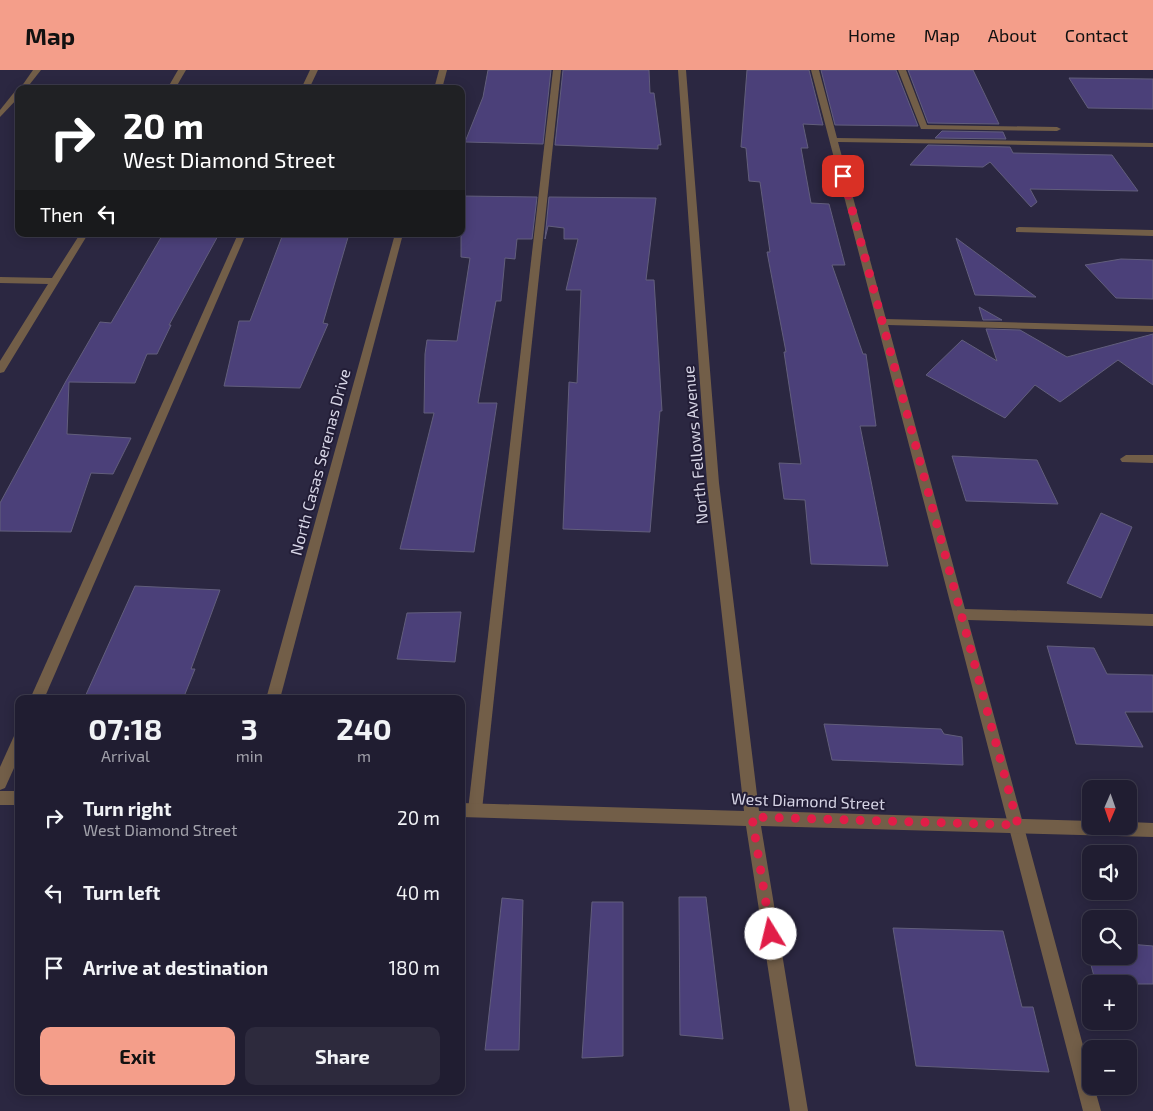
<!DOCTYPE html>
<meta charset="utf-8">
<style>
body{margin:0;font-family:"Exo 2",sans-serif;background:#2d2a3d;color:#f1f3f6;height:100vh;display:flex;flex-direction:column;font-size:19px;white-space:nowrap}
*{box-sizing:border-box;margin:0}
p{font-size:16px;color:#a2a2ab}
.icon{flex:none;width:28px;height:28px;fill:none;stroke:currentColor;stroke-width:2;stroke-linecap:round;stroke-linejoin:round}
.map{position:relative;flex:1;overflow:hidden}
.side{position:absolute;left:15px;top:625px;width:450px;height:400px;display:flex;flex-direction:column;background:#201d31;border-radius:10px;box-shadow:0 2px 12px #0003,0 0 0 1px #3d3b4d}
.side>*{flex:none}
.guide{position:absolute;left:15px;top:15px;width:450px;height:152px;border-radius:10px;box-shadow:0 2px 12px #0003,0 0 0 1px #3d3b4d;background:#202124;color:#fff;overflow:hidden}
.needle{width:32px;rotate:182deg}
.fabs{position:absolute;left:1082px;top:710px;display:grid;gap:10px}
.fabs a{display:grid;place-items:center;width:55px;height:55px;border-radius:10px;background:#201d31;box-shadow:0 2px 12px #0003,0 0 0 1px #3d3b4d;font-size:25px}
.pin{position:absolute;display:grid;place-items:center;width:42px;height:42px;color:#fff;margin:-21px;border-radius:10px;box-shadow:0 2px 8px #0006}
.me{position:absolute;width:55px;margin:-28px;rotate:351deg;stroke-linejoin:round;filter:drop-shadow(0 0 4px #0008)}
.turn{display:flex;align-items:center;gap:18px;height:105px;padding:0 25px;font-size:22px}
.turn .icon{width:65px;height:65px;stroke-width:2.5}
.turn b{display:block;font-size:35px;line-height:42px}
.then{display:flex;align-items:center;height:48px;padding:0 25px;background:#0003;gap:10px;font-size:19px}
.eta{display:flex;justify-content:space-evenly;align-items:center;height:85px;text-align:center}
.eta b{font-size:30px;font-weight:700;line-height:35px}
.button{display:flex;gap:10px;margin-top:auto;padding:10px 25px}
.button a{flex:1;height:58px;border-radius:10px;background:#f49e8a;color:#111;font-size:20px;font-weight:700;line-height:58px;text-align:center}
.button a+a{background:#2d2a3d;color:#f1f3f6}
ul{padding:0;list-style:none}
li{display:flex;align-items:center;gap:15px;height:75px;padding:0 25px}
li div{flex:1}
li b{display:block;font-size:19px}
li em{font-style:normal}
header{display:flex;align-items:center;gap:30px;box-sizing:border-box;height:70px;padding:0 25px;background:#f49e8a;color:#111}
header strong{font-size:24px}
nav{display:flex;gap:28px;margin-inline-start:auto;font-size:18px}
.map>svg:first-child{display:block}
</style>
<header>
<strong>Map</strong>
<nav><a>Home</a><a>Map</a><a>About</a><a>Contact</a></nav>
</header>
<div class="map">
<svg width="1153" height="1041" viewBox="0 0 1153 1041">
<rect width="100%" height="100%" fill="#2b2741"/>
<g fill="#4b4079" stroke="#625e7c">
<path d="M 488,0 L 551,0 L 543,74 L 465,72 L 483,27 Z"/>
<path d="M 563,0 L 649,0 L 650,23 L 654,23 L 661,75 L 658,75 L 658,79 L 555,75 Z"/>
<path d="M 747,0 L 809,0 L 823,55 L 803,54 L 808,78 L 801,78 L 811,133 L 829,134 L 845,195 L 832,195 L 863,284 L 866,284 L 876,356 L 860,356 L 888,496 L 811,494 L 805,430 L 784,429 L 779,393 L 801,394 L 784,282 L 786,282 L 767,182 L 770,182 L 760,112 L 749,111 L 746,78 L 741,77 Z"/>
<path d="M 821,0 L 896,0 L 918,56 L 835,55 Z"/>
<path d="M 908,0 L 973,0 L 999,54 L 928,53 Z"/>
<path d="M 1069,8 L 1153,9 L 1153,39 L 1088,38 Z"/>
<path d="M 942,61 L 1003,62 L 1006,69 L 935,68 Z"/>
<path d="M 928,75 L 1010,77 L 1013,83 L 1112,85 L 1138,121 L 1030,119 L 1037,132 L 1031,137 L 990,92 L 983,97 L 910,95 Z"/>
<path d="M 461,126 L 537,127 L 532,169 L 517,169 L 515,189 L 505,188 L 501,231 L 496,231 L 478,333 L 497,333 L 474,482 L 400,479 L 434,343 L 424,343 L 425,284 L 427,270 L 457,271 L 470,188 L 461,187 Z"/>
<path d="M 549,127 L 656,128 L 646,210 L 654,210 L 662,341 L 660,341 L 650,462 L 563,459 L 569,312 L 577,313 L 581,220 L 566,220 L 578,169 L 564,169 L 564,158 L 548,156 L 545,169 Z"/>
<path d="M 163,164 L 219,164 L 169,255 L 171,255 L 157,284 L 147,284 L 135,313 L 69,312 L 67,364 L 131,368 L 113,404 L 91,403 L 71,462 L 0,461 L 0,433 L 66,311 L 100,252 L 111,253 Z"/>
<path d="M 283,164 L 349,164 L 323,253 L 328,254 L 300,318 L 224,316 L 239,251 L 250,251 Z"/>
<path d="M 956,168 L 1036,227 L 975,225 Z"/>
<path d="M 1121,189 L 1153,190 L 1153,229 L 1116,228 L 1085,195 Z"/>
<path d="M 979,237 L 1002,250 L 983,250 Z"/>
<path d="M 986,259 L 1020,260 L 1067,287 L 1153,264 L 1153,315 L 1118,290 L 1060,332 L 1035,315 L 1005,348 L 926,305 L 962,270 L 997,291 Z"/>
<path d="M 952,386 L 1037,390 L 1058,434 L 966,431 Z"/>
<path d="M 1101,443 L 1132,457 L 1101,528 L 1067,513 Z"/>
<path d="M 135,516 L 220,520 L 191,599 L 195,599 L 183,629 L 84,629 Z"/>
<path d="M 461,542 L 455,592 L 397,589 L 407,543 Z"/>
<path d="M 1047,576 L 1094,578 L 1107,604 L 1153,605 L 1153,642 L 1125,642 L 1143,677 L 1076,674 Z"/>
<path d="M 824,654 L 941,659 L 944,664 L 962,667 L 963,695 L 832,690 Z"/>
<path d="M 679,827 L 706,827 L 723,969 L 680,965 Z"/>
<path d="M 502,828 L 523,830 L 519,980 L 485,980 Z"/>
<path d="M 592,832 L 623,832 L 623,986 L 582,988 Z"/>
<path d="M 893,858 L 1003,861 L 1022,937 L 1033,937 L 1049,1002 L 916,996 Z"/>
<path d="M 1085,872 L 1091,872 L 1091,886 L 1129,886 L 1129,874 L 1153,876 L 1153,914 L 1096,914 Z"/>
</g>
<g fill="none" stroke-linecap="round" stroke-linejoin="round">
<g fill="#725e48" fill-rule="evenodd">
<path d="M 33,0 L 41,0 L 26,19 L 19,20 Z"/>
<path d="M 310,0 L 318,0 L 309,19 L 301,19 Z"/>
<path d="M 553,0 L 561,0 L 482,740 L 480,745 L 475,747 L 470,745 L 468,740 Z"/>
<path d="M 811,0 L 819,0 L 837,68 L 1153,73 L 1153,77 L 838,72 L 886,249 L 1153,256 L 1153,262 L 888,255 L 965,539 L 1153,544 L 1153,556 L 968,550 L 1091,1005 L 1091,1016 L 1094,1016 L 1101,1041 L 1083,1041 Z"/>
<path d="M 898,0 L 906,0 L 927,55 L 1057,57 L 1061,59 L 1057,61 L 921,59 Z"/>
<path d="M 16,20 L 19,20 L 19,27 L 0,47 L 0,40 Z"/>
<path d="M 238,164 L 246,164 L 44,629 L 30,629 Z"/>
<path d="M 19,664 L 19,687 L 5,718 L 0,720 L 0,697 L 14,666 Z"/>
</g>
<g fill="#725e48" fill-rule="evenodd">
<path d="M 178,0 L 186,0 L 175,19 L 167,19 Z"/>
<path d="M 439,0 L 447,0 L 442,19 L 434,19 Z"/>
<path d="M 678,0 L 686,0 L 719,413 L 759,741 L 1091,751 L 1091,756 L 1129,756 L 1129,752 L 1153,753 L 1153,767 L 761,756 L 808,1041 L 790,1041 L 746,756 L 461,747 L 461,733 L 744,741 L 707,413 Z"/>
<path d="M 1019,157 L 1153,160 L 1153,166 L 1016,162 L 1016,158 Z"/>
<path d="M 80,164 L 88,164 L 4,302 L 0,303 L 0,291 L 48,214 L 0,213 L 0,207 L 52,208 Z"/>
<path d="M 395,164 L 403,164 L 280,629 L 266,629 Z"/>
<path d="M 1126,385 L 1153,385 L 1153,393 L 1122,392 L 1120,389 Z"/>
<rect x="0" y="721" width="19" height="14"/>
</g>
</g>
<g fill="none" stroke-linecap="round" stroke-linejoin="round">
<path stroke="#e11d48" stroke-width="9" stroke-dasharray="0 16.2" d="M 771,864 L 752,747 L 1018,755 L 843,106"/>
</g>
<g text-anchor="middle" stroke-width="4" stroke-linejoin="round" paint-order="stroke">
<g font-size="16" fill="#d7d5e6" stroke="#221d36">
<text transform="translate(695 375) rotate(-95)" y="6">North Fellows Avenue</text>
<text transform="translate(320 392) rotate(-75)" y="6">North Casas Serenas Drive</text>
<text transform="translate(808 731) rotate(2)" y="6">West Diamond Street</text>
</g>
</g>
</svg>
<div class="fabs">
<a><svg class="needle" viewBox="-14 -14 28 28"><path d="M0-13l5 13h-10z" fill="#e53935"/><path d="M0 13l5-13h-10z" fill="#a2a2ab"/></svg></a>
<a><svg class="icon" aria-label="sound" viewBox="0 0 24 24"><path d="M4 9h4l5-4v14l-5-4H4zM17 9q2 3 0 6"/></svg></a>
<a><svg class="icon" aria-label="search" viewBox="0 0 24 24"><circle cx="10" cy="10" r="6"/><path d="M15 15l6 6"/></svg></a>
<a>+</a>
<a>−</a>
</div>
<div class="pin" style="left:843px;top:106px;background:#d93025"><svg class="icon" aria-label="arrive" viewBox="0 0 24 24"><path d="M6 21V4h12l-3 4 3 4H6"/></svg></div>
<svg class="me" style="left:771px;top:864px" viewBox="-20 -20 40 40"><circle r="19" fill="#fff"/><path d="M0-13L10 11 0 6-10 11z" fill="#e11d48"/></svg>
<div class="guide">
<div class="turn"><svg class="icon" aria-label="right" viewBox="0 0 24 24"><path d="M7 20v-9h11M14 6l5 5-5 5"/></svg><div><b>20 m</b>West Diamond Street</div></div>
<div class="then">Then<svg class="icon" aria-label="left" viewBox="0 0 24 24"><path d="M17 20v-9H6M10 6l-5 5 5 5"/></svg></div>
</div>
<section class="side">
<div class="eta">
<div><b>07:18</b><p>Arrival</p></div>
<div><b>3</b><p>min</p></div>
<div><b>240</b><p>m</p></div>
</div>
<ul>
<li><svg class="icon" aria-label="right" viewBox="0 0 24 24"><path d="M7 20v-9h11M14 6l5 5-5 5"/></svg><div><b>Turn right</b><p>West Diamond Street</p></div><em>20 m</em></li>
<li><svg class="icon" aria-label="left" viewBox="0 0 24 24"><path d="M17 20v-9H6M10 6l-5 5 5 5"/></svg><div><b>Turn left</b></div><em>40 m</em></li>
<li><svg class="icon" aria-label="arrive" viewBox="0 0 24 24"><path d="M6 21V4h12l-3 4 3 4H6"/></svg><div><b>Arrive at destination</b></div><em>180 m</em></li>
</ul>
<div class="button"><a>Exit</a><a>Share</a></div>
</section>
</div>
